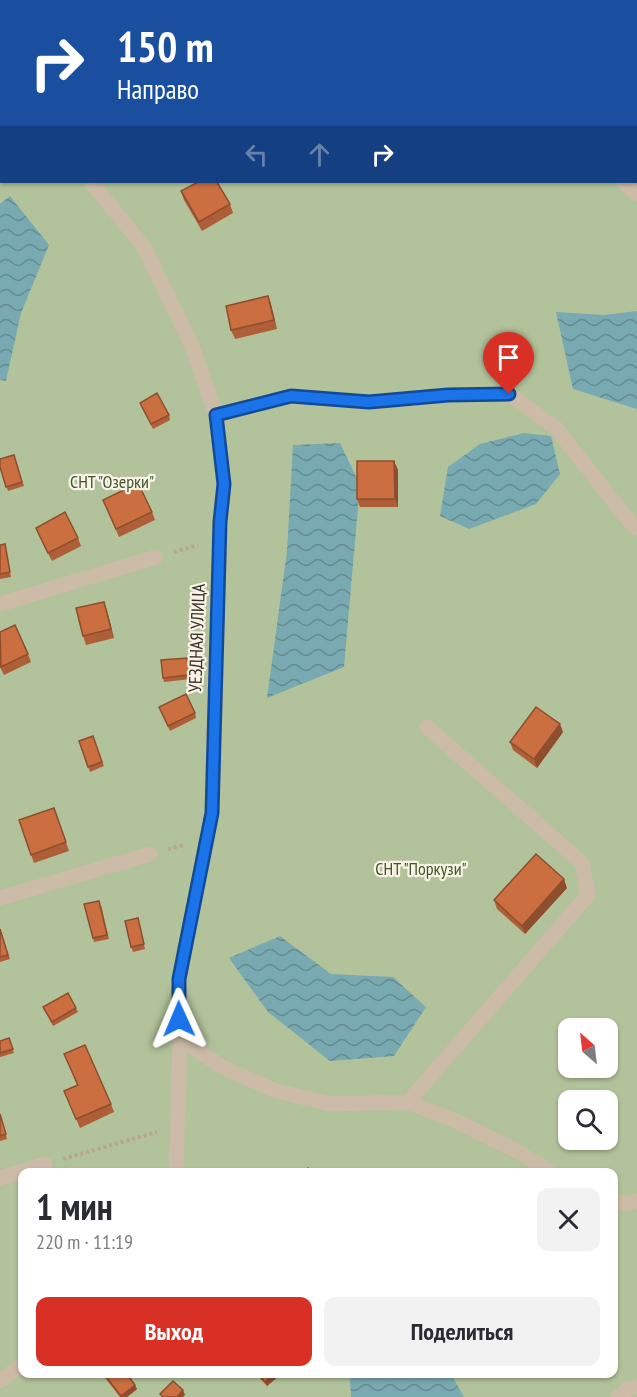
<!DOCTYPE html>
<html lang="ru">
<meta charset="utf-8">
<style>
body{margin:0;font-family:"PT Sans Narrow",sans-serif;background:#f2f2f3;color:#2b2b33;height:100vh;display:flex;flex-direction:column;font-size:22px;white-space:nowrap}
*{box-sizing:border-box;margin:0}
p{font-size:20px;color:#7c7c81}
.icon{flex:none;width:33px;height:33px;fill:none;stroke:currentColor;stroke-width:2;stroke-linecap:round;stroke-linejoin:round}
.map{position:relative;flex:1;overflow:hidden}
.side{position:absolute;left:18px;top:1168px;width:600px;height:210px;display:flex;flex-direction:column;background:#fff;border-radius:12px;box-shadow:0 2px 4px #0004}
.side>*{flex:none}
.top-card{position:absolute;left:0px;top:0px;width:638px;height:183px;box-shadow:0 2px 4px #0004;background:#1a4fa0;color:#fff;overflow:hidden}
.needle{width:39px;rotate:332deg}
.controls{position:absolute;left:558px;top:1018px;display:grid;gap:12px}
.controls a{display:grid;place-items:center;width:60px;height:60px;border-radius:12px;background:#fff;box-shadow:0 2px 4px #0004;font-size:30px}
.pin{position:absolute;display:grid;place-items:center;width:51px;height:51px;color:#fff;margin:-62px -26px;border-radius:50% 50% 50% 0;rotate:-45deg;box-shadow:0 0 6px #0007}
.pin .icon{rotate:45deg}
.me{position:absolute;width:66px;margin:-33px;rotate:359deg;stroke-linejoin:round;filter:drop-shadow(0 0 4px #0008)}
.turn{display:flex;align-items:center;gap:21px;height:126px;padding:0 18px;font-size:27px}
.turn .icon{width:78px;height:78px;stroke-width:2.5}
.turn b{display:block;font-size:42px;line-height:51px}
.lanes{display:flex;align-items:center;height:57px;padding:0 18px;background:#0003;justify-content:center;gap:30px;direction:ltr}
.lanes .off{opacity:.35}
.round{display:grid;place-items:center;flex:none;width:63px;height:63px;border-radius:12px;background:#f2f2f3}
.head{display:flex;align-items:center;justify-content:space-between;height:102px;padding:0 18px}
h1{font-size:36px;font-weight:800;line-height:45px}
.primary-button{display:flex;gap:12px;margin-top:auto;padding:12px 18px}
.primary-button a{flex:1;height:69px;border-radius:12px;background:#d93025;color:#fff;font-size:24px;font-weight:800;line-height:69px;text-align:center}
.primary-button a+a{background:#f2f2f3;color:#2b2b33}
.map>svg:first-child{display:block}
</style>
<div class="map">
<svg width="637" height="1397" viewBox="0 0 637 1397">
<defs>
<pattern id="water-waves" width="16" height="10" patternUnits="userSpaceOnUse" patternTransform="scale(1.5)"><rect width="16" height="10" fill="#79aab2"/><path d="M0 5q4-4 8 0t8 0" fill="none" stroke="#648b91"/></pattern>
</defs>
<rect width="100%" height="100%" fill="#f3eadc"/>
<path fill="#b2c39b" fill-rule="evenodd" d="M 0,0 L 637,0 L 637,1397 L 0,1397 ZM 2,2 L 636,2 L 636,182 L 2,182 ZM 568,1029 L 608,1029 L 608,1068 L 568,1068 ZM 568,1101 L 608,1101 L 608,1140 L 568,1140 ZM 22,1173 L 614,1173 L 614,1374 L 22,1374 Z"/>
<g fill="url(#water-waves)">
<path d="M 10,196 L 49,245 L 21,313 L 6,381 L 0,380 L 0,204 Z"/>
<path d="M 637,311 L 637,409 L 573,389 L 556,312 L 604,315 Z"/>
<path d="M 524,433 L 551,436 L 560,474 L 536,504 L 469,529 L 440,516 L 448,467 L 480,444 Z"/>
<path d="M 340,443 L 360,485 L 344,667 L 267,698 L 287,551 L 293,445 Z"/>
<path d="M 280,936 L 331,974 L 393,977 L 426,1007 L 394,1056 L 330,1061 L 268,1012 L 229,958 Z"/>
<path d="M 355,1374 L 451,1374 L 464,1397 L 351,1397 L 350,1379 Z"/>
</g>
<g fill="none" stroke-linecap="round" stroke-linejoin="round">
<g stroke="#b8a591" stroke-width="4" stroke-dasharray="3 3" stroke-linecap="butt">
<path d="M 174,552 L 198,545"/>
<path d="M 168,849 L 184,845"/>
<path d="M 63,1159 L 157,1132"/>
</g>
<g stroke="#ccbba7" stroke-width="15">
<path d="M 424,0 L 426,2"/>
<path d="M 197,2 L 199,0"/>
<path d="M 0,90 L 2,92"/>
<path d="M 91,182 L 144,247 L 192,346 L 216,415 L 224,484 L 220,522 L 212,813 L 179,979 L 180,1039 L 176,1173"/>
<path d="M 623,182 L 637,194"/>
<path d="M 216,415 L 291,396 L 369,402 L 448,395 L 509,394 L 556,428 L 632,525 L 637,528"/>
<path d="M 0,604 L 156,557"/>
<path d="M 0,898 L 150,854"/>
<path d="M 180,1039 L 224,1068 L 276,1091 L 330,1104 L 408,1102 L 456,1121 L 517,1151 L 552,1173"/>
<path d="M 408,1102 L 588,895 L 582,863 L 427,727"/>
<path d="M 0,1178 L 45,1164"/>
<path d="M 614,1200 L 626,1204 L 637,1201"/>
<path d="M 0,1381 L 22,1365"/>
<path d="M 618,1397 L 630,1388 L 637,1387"/>
</g>
</g>
<g fill="#af5f38">
<path d="M 122,0 L 149,0 L 146,2 L 123,2 Z"/>
<path d="M 181,191 L 230,204 L 233,213 L 202,231 L 184,200 Z"/>
<path d="M 268,296 L 277,329 L 235,339 L 231,330 Z"/>
<path d="M 140,403 L 169,415 L 170,420 L 153,429 Z"/>
<path d="M 14,455 L 24,486 L 8,491 L 0,467 Z"/>
<path d="M 394,461 L 398,470 L 398,507 L 360,507 L 357,499 Z"/>
<path d="M 103,500 L 152,512 L 155,520 L 119,537 Z"/>
<path d="M 36,528 L 78,538 L 81,546 L 52,561 L 39,536 Z"/>
<path d="M 5,544 L 11,577 L 0,579 L 0,545 Z"/>
<path d="M 104,602 L 114,638 L 86,645 L 83,636 Z"/>
<path d="M 0,632 L 28,654 L 31,662 L 4,675 L 0,667 Z"/>
<path d="M 187,658 L 189,662 L 191,679 L 164,682 L 163,678 Z"/>
<path d="M 161,711 L 195,713 L 196,718 L 170,731 Z"/>
<path d="M 563,732 L 537,768 L 513,750 L 510,742 Z"/>
<path d="M 93,736 L 104,766 L 90,772 L 79,741 Z"/>
<path d="M 54,808 L 69,851 L 34,863 L 19,820 Z"/>
<path d="M 567,888 L 525,934 L 497,909 L 494,900 Z"/>
<path d="M 101,905 L 109,939 L 94,942 L 93,938 Z"/>
<path d="M 138,918 L 145,949 L 133,952 L 131,947 Z"/>
<path d="M 0,929 L 10,959 L 0,962 Z"/>
<path d="M 43,1007 L 76,1008 L 78,1012 L 53,1026 Z"/>
<path d="M 9,1038 L 14,1053 L 0,1057 L 0,1041 Z"/>
<path d="M 64,1054 L 111,1104 L 114,1112 L 80,1128 L 64,1091 L 77,1085 Z"/>
<path d="M 0,1113 L 7,1139 L 0,1141 Z"/>
<path d="M 102,1374 L 127,1374 L 137,1389 L 127,1397 L 120,1397 Z"/>
<path d="M 256,1374 L 281,1374 L 267,1386 Z"/>
</g>
<g fill="#8e4e2e">
<path d="M 268,296 L 271,304 L 277,329 L 274,320 Z"/>
<path d="M 394,461 L 398,470 L 398,507 L 395,499 Z"/>
<path d="M 104,602 L 107,610 L 114,638 L 111,629 Z"/>
<path d="M 187,658 L 189,662 L 191,679 L 189,675 Z"/>
<path d="M 560,724 L 563,732 L 537,768 L 534,759 Z"/>
<path d="M 564,879 L 567,888 L 525,934 L 522,926 Z"/>
<path d="M 274,1374 L 281,1374 L 267,1386 L 265,1382 Z"/>
<path d="M 135,1385 L 137,1389 L 127,1397 L 121,1397 L 121,1396 Z"/>
<path d="M 183,1390 L 185,1395 L 183,1397 L 177,1397 Z"/>
</g>
<g fill="#cb6f41" stroke="#8e4e2e" stroke-width="1.5">
<path d="M 80,0 L 91,0 L 92,2 L 78,2 Z"/>
<path d="M 358,0 L 376,0 L 377,2 L 355,2 Z"/>
<path d="M 198,182 L 217,182 L 230,204 L 199,222 L 181,191 Z"/>
<path d="M 268,296 L 274,320 L 231,330 L 226,306 Z"/>
<path d="M 157,393 L 169,415 L 151,424 L 140,403 Z"/>
<path d="M 14,455 L 22,482 L 6,487 L 0,467 L 0,459 Z"/>
<path d="M 357,461 L 394,461 L 395,499 L 357,499 Z"/>
<path d="M 138,483 L 152,512 L 116,529 L 103,500 Z"/>
<path d="M 65,512 L 78,538 L 48,553 L 36,528 Z"/>
<path d="M 5,544 L 10,572 L 0,574 L 0,545 Z"/>
<path d="M 104,602 L 111,629 L 83,636 L 76,608 Z"/>
<path d="M 15,625 L 28,654 L 1,667 L 0,632 Z"/>
<path d="M 187,658 L 189,675 L 163,678 L 161,660 Z"/>
<path d="M 186,694 L 195,713 L 168,726 L 159,707 Z"/>
<path d="M 536,707 L 560,724 L 534,759 L 510,742 Z"/>
<path d="M 93,736 L 102,762 L 88,767 L 79,741 Z"/>
<path d="M 54,808 L 66,842 L 31,855 L 19,820 Z"/>
<path d="M 536,854 L 564,879 L 522,926 L 494,900 Z"/>
<path d="M 99,901 L 107,935 L 93,938 L 84,904 Z"/>
<path d="M 138,918 L 144,944 L 131,947 L 125,921 Z"/>
<path d="M 0,929 L 8,955 L 0,957 Z"/>
<path d="M 68,993 L 76,1008 L 52,1022 L 43,1007 Z"/>
<path d="M 9,1038 L 13,1049 L 0,1053 L 0,1041 Z"/>
<path d="M 85,1045 L 111,1104 L 76,1119 L 64,1091 L 78,1085 L 64,1054 Z"/>
<path d="M 0,1114 L 6,1134 L 0,1136 Z"/>
<path d="M 308,1168 L 313,1173 L 304,1173 Z"/>
<path d="M 104,1374 L 127,1374 L 135,1385 L 121,1396 Z"/>
<path d="M 258,1374 L 274,1374 L 265,1382 Z"/>
<path d="M 173,1381 L 183,1390 L 177,1397 L 163,1397 L 160,1394 Z"/>
</g>
<g fill="none" stroke-linecap="round" stroke-linejoin="round">
<g stroke="#114b97" stroke-width="15">
<path id="route" d="M 179,1019 L 179,979 L 212,813 L 220,522 L 224,484 L 216,415 L 291,396 L 369,402 L 448,395 L 509,394"/>
</g>
<use href="#route" stroke="#1a73e8" stroke-width="10"/>
</g>
<g text-anchor="middle" stroke-width="4.5" stroke-linejoin="round" paint-order="stroke">
<g font-size="18" fill="#43582a" stroke="#faf4e8">
<text x="112" y="488">СНТ "Озерки"</text>
<text x="421" y="875">СНТ "Поркузи"</text>
</g>
<g font-size="18" fill="#382e28" stroke="#faf4e8">
<text transform="translate(197 638) rotate(-88)" y="6">УЕЗДНАЯ УЛИЦА</text>
</g>
</g>
</svg>
<div class="controls">
<a><svg class="needle" viewBox="-14 -14 28 28"><path d="M0-13l5 13h-10z" fill="#e53935"/><path d="M0 13l5-13h-10z" fill="#7c7c81"/></svg></a>
<a><svg class="icon" aria-label="search" viewBox="0 0 24 24"><circle cx="10" cy="10" r="6"/><path d="M15 15l6 6"/></svg></a>
</div>
<div class="pin" style="left:509px;top:394px;background:#d93025"><svg class="icon" aria-label="arrive" viewBox="0 0 24 24"><path d="M6 21V4h12l-3 4 3 4H6"/></svg></div>
<svg class="me" style="left:179px;top:1019px" viewBox="-20 -20 40 40"><path d="M0-17L14 15 0 8-14 15z" fill="#1a73e8" stroke="#fff" stroke-width="4"/></svg>
<div class="top-card">
<div class="turn"><svg class="icon" aria-label="right" viewBox="0 0 24 24"><path d="M7 20v-9h11M14 6l5 5-5 5"/></svg><div><b>150 m</b>Направо</div></div>
<div class="lanes"><svg class="icon off" aria-label="left" viewBox="0 0 24 24"><path d="M17 20v-9H6M10 6l-5 5 5 5"/></svg><svg class="icon off" aria-label="ahead" viewBox="0 0 24 24"><path d="M12 20V5M6 11l6-6 6 6"/></svg><svg class="icon" aria-label="right" viewBox="0 0 24 24"><path d="M7 20v-9h11M14 6l5 5-5 5"/></svg></div>
</div>
<section class="side">
<div class="head"><div><h1>1 мин</h1><p>220 m · 11:19</p></div><a class="round"><svg class="icon" aria-label="close" viewBox="0 0 24 24"><path d="M6 6l12 12M18 6L6 18"/></svg></a></div>
<div class="primary-button"><a>Выход</a><a>Поделиться</a></div>
</section>
</div>
